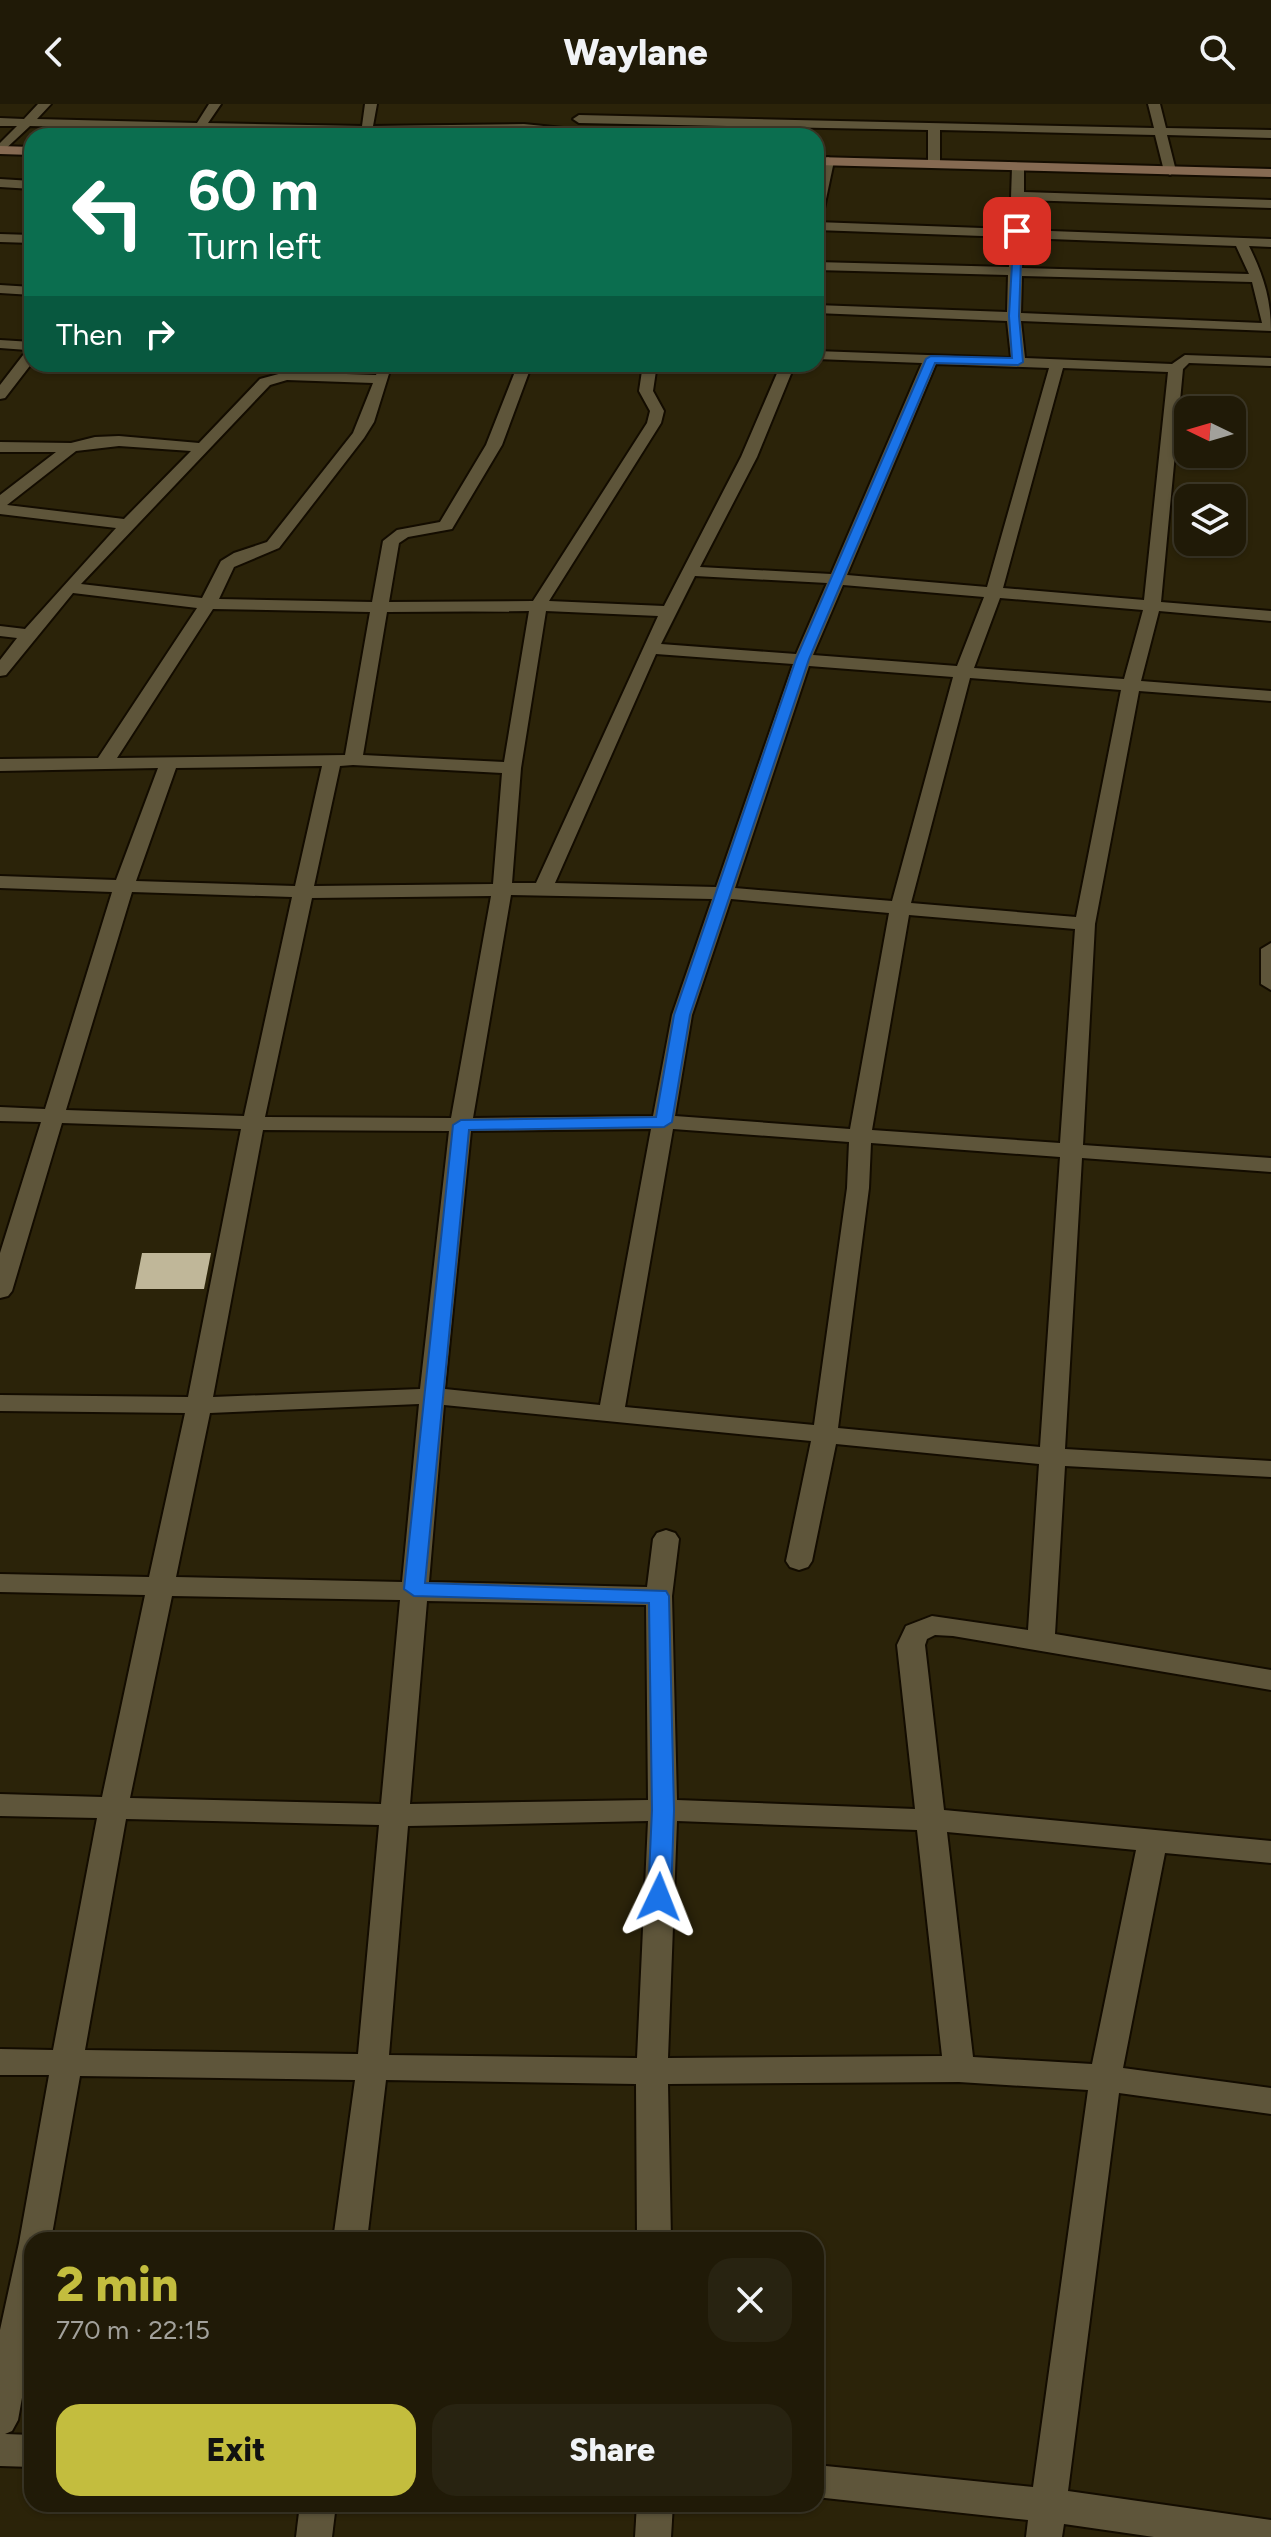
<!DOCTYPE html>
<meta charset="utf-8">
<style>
body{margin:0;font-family:Figtree,sans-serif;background:#282311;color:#f1f3f6;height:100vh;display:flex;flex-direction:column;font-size:30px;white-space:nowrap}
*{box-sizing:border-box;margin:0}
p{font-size:26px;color:#a2a19b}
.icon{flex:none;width:44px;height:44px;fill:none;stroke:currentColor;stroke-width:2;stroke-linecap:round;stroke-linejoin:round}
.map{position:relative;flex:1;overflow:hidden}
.sheet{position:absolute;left:24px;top:2128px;width:800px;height:280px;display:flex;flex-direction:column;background:#201a07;border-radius:24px;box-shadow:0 2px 6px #0004,0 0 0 2px #3d3828}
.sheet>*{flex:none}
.top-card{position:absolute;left:24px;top:24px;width:800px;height:244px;border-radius:24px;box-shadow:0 2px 6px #0004,0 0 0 2px #3d3828;background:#0b6e4f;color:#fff;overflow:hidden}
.needle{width:52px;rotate:275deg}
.buttons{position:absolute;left:1174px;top:292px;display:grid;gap:16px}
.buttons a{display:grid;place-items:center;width:72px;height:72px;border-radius:16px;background:#201a07;box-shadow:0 2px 6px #0004,0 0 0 2px #3d3828;font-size:40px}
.pin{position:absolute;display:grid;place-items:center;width:68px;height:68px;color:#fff;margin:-34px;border-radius:16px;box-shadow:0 4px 12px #0006}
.me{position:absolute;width:88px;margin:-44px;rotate:2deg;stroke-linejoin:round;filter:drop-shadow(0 0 6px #0008)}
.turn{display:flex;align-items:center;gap:28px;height:168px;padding:0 32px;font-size:36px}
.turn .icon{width:104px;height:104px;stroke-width:2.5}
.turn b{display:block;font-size:56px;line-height:68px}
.then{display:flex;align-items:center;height:76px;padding:0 32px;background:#0003;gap:16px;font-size:30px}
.round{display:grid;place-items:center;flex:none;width:84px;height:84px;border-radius:24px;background:#282311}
.head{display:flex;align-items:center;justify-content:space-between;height:136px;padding:0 32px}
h1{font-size:48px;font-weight:800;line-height:60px;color:#c3bd3e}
.button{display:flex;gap:16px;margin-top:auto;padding:16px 32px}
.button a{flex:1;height:92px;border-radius:24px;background:#c3bd3e;color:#111;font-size:32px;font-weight:800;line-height:92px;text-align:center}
.button a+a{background:#282311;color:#f1f3f6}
header{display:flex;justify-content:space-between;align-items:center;height:104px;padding:0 32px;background:#201a07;font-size:36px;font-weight:800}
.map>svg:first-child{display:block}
</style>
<header><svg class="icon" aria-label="back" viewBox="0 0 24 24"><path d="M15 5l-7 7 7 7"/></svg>Waylane<svg class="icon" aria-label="search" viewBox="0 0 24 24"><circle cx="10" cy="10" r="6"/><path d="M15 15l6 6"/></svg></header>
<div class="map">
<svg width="1271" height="2433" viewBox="0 0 1271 2433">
<rect width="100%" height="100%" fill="#2b2309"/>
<path fill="#c0b799" d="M 142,1149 L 211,1149 L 204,1185 L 135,1185 Z"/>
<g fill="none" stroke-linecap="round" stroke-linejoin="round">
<g stroke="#130c00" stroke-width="4">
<g id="minor">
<path d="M 38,0 L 51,0 L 37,15 L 197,19 L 209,0 L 221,0 L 208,19 L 362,22 L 365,0 L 377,0 L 373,22 L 524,20 L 573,25 L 579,29 L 575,32 L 524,28 L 360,32 L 360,29 L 204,26 L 200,32 L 188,32 L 192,26 L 30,22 L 0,50 L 0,39 L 17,22 L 0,22 L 0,14 L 24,15 Z"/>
<path d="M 1148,0 L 1160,0 L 1166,24 L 1271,26 L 1271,34 L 1167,31 L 1176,67 L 1170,71 L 1164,67 L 1155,31 L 940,26 L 940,60 L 934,64 L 928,60 L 928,26 L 579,19 L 573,15 L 579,11 L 1154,24 Z"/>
<path d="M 828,53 L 834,57 L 822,114 L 816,118 L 816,84 L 822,57 Z"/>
<path d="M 1018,59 L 1024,63 L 1024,88 L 1271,96 L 1271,104 L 1023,96 L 1023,126 L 1271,135 L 1271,143 L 1249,142 C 1263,171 1271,194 1271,227 L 1021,217 L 1025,254 L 1172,260 L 1185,251 L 1271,254 L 1271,262 L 1189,259 L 1183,265 L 1161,498 L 1271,507 L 1271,517 L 1159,507 L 1141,577 L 1271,587 L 1271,597 L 1139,587 L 1095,820 L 1083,1041 L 1271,1054 L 1271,1068 L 1082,1054 L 1065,1345 L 1271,1357 L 1271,1373 L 1065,1362 L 1055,1530 L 1271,1566 L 1271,1586 L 953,1532 L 935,1531 L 927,1535 L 925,1541 L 944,1706 L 1271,1737 L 1271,1759 L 1165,1749 L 1123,1964 L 1271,1984 L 1271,2010 L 1119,1989 L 1068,2387 L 1271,2416 L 1271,2433 L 1154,2433 L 1064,2420 L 1062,2433 L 1026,2433 L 1028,2416 L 816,2393 L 816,2361 L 1033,2383 L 1088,1986 L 959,1978 L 668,1980 L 671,2136 L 637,2136 L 636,1980 L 386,1976 L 367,2136 L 333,2136 L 355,1976 L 80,1972 L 51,2136 L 32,2136 L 32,2238 L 18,2316 L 12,2327 L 5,2330 L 32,2331 L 32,2363 L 0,2362 L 0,2226 L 19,2139 L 49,1971 L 0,1971 L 0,1945 L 53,1946 L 97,1714 L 0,1712 L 0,1690 L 102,1693 L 145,1491 L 0,1488 L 0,1470 L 149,1473 L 185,1309 L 0,1307 L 0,1291 L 188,1293 L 241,1025 L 62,1019 L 12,1187 L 8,1192 L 0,1194 L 0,1149 L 41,1018 L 0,1017 L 0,1003 L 45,1005 L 112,788 L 0,784 L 0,772 L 116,776 L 158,664 L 0,667 L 0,655 L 98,654 L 197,504 L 73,489 L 6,571 L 0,572 L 0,556 L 17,534 L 0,532 L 0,522 L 25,525 L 116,424 L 0,410 L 0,391 L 56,348 L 0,348 L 0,338 L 71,339 L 95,333 L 119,332 L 199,339 L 260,275 L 286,268 L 376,271 L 380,260 L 392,260 L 374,318 L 364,334 L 279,444 L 234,463 L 219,495 L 372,498 L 383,437 L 397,426 L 440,418 L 486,341 L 518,260 L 532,260 L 502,341 L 452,425 L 408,433 L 399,439 L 389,498 L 533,497 L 647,319 L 650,307 L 639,287 L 643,260 L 657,260 L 653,287 L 664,307 L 661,319 L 549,497 L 664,502 L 741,353 L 781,260 L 795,260 L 757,353 L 700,463 L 831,470 L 922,259 L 816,255 L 816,247 L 1011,254 L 1007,217 L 816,209 L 816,201 L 1007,208 L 1008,171 L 816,166 L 816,158 L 1009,163 L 1010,133 L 816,126 L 816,118 L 1010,125 L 1012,63 ZM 1023,134 L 1236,142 L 1249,170 L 1022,164 ZM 1022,172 L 1252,178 L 1262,219 L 1021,209 ZM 936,260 L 1049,264 L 987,483 L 847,471 ZM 1063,264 L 1168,268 L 1144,496 L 1003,484 ZM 287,276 L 373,279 L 353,329 L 267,438 L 234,449 L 221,457 L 202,494 L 81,480 L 270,281 ZM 119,342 L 191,347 L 124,415 L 7,401 L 76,347 ZM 695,472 L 827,479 L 796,550 L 661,540 ZM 843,481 L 984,493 L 957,562 L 813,551 ZM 1000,494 L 1143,506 L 1124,575 L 974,564 ZM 213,505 L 370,508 L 345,651 L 117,654 ZM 529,507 L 504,658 L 363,651 L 387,508 ZM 546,507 L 658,512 L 536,779 L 512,779 L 521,664 ZM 656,550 L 793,560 L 716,783 L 555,779 ZM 809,562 L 953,573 L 892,797 L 735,784 ZM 970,574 L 1121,586 L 1076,813 L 911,799 ZM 353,661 L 502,669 L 493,780 L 314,782 L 340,662 ZM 322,662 L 295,782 L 136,777 L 176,664 ZM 132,788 L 292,793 L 244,1012 L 66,1006 ZM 511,791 L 712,795 L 672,911 L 653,1012 L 473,1014 ZM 491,792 L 451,1014 L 265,1013 L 312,794 ZM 731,795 L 889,809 L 850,1025 L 675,1012 L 692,911 ZM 909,811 L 1075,825 L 1060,1039 L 872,1026 ZM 651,1025 L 600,1301 L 445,1285 L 471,1027 ZM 673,1025 L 849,1038 L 847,1084 L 814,1321 L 625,1303 ZM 263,1026 L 449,1027 L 420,1285 L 213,1293 ZM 871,1039 L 1060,1053 L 1040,1343 L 838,1324 L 869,1084 ZM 419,1300 L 402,1478 L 176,1473 L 210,1309 ZM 444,1301 L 811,1337 L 786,1457 L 790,1463 L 799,1466 L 808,1463 L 812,1457 L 836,1340 L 1039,1360 L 1028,1526 L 932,1512 L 906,1522 L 897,1541 L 915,1705 L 677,1696 L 672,1492 L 679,1435 L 675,1429 L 666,1426 L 657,1429 L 653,1435 L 647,1483 L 429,1478 ZM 172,1492 L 400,1496 L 381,1700 L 130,1694 ZM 427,1497 L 646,1501 L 648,1696 L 410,1700 ZM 126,1715 L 379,1721 L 358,1950 L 85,1946 ZM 648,1717 L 637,1954 L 389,1951 L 408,1722 ZM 677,1717 L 917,1726 L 942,1952 L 668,1954 ZM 947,1728 L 1136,1746 L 1092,1960 L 973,1953 Z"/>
<path d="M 0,75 L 32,77 L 32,85 L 0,83 Z"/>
<path d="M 0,130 L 32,131 L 32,139 L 0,138 Z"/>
<path d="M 0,181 L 32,183 L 32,191 L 0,189 Z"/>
<path d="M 0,236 L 32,238 L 32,259 L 5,294 L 0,295 L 0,281 L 27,246 L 0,244 Z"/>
<path d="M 1271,839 L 1271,886 L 1261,880 L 1261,845 Z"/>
<path d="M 300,2400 L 336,2400 L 332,2433 L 296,2433 Z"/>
<path d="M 637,2400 L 673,2400 L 671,2433 L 635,2433 Z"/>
</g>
</g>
<g stroke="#130c00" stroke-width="4">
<g id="secondary">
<path d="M 0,42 L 32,43 L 32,51 L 0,50 Z"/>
<path d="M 816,53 L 1271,65 L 1271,73 L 816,61 Z"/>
</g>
</g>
<use href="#minor" fill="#5e553a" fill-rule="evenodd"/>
<use href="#secondary" fill="#866a52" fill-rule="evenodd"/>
</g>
<path fill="#1a73e8" stroke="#114b97" stroke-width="2" d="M 1014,125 L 1022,127 L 1019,212 L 1023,258 L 1018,261 L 935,259 L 809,555 L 690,911 L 672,1018 L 664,1023 L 469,1026 L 425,1479 L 666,1487 L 669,1492 L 674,1706 L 671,1793 L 667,1799 L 659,1802 L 651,1799 L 648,1793 L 652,1706 L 649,1499 L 414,1492 L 404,1485 L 453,1021 L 461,1016 L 656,1013 L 674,911 L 796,555 L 926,255 L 931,252 L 1012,254 L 1009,212 Z"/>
</svg>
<div class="buttons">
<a><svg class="needle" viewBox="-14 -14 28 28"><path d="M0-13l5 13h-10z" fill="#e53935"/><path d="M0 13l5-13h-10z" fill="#a2a19b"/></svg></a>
<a><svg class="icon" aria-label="layers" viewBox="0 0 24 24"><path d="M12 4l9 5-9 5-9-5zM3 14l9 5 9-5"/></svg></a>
</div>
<div class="pin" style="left:1017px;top:127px;background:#d93025"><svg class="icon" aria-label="arrive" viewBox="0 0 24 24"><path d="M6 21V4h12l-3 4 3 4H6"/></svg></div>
<svg class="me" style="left:659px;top:1793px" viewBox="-20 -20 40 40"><path d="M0-17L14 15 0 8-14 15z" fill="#1a73e8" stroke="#fff" stroke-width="4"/></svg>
<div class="top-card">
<div class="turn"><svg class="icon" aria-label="left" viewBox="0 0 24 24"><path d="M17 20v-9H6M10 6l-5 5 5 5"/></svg><div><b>60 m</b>Turn left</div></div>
<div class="then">Then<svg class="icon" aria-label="right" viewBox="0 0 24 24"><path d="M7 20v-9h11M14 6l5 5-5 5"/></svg></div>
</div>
<section class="sheet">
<div class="head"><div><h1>2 min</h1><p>770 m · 22:15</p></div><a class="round"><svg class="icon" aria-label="close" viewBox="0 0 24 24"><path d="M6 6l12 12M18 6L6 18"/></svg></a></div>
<div class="button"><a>Exit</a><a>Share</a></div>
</section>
</div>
